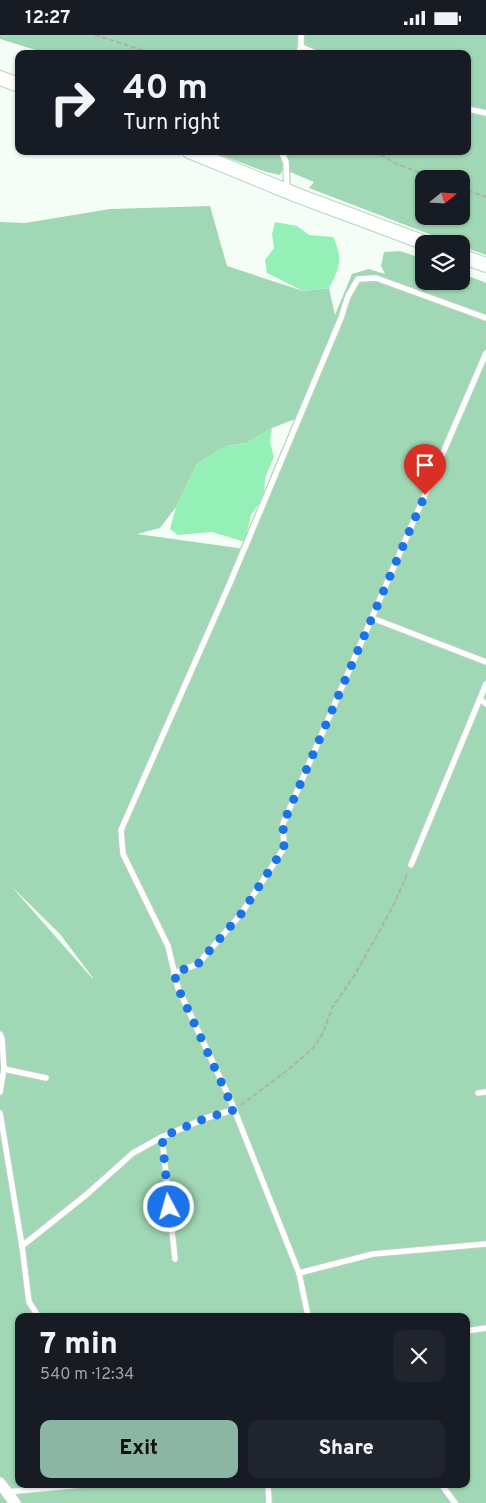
<!DOCTYPE html>
<meta charset="utf-8">
<style>
body{margin:0;font-family:Overpass,sans-serif;background:#20242c;color:#f1f3f6;height:100vh;display:flex;flex-direction:column;font-size:19px;white-space:nowrap}
*{box-sizing:border-box;margin:0}
p{font-size:16px;color:#9ea1a6}
.icon{flex:none;width:28px;height:28px;fill:none;stroke:currentColor;stroke-width:2;stroke-linecap:round;stroke-linejoin:round}
.map{position:relative;flex:1;overflow:hidden}
.panel{position:absolute;left:15px;top:1278px;width:455px;height:175px;display:flex;flex-direction:column;background:#171b24;border-radius:10px;box-shadow:0 1px 4px #0004}
.panel>*{flex:none}
.banner{position:absolute;left:15px;top:15px;width:456px;height:105px;border-radius:10px;box-shadow:0 1px 4px #0004;background:#171b24;color:#f1f3f6;overflow:hidden}
.needle{width:32px;rotate:72deg}
.buttons{position:absolute;left:415px;top:135px;display:grid;gap:10px}
.buttons a{display:grid;place-items:center;width:55px;height:55px;border-radius:10px;background:#171b24;box-shadow:0 1px 4px #0004;font-size:25px}
.pin{position:absolute;display:grid;place-items:center;width:42px;height:42px;color:#fff;margin:-51px -21px;border-radius:50% 50% 50% 0;rotate:-45deg;box-shadow:0 0 5px #0007}
.pin .icon{rotate:45deg}
.me{position:absolute;width:55px;margin:-28px;rotate:354deg;stroke-linejoin:round;filter:drop-shadow(0 0 4px #0008)}
.turn{display:flex;align-items:center;gap:18px;height:105px;padding:0 25px;font-size:22px}
.turn .icon{width:65px;height:65px;stroke-width:2.5}
.turn b{display:block;font-size:35px;line-height:42px}
.round{display:grid;place-items:center;flex:none;width:52px;height:52px;border-radius:10px;background:#20242c}
.overview{display:flex;align-items:center;justify-content:space-between;height:85px;padding:0 25px}
h1{font-size:30px;font-weight:800;line-height:38px}
.primary-button{display:flex;gap:10px;margin-top:auto;padding:10px 25px}
.primary-button a{flex:1;height:58px;border-radius:10px;background:#8bb6a4;color:#111;font-size:20px;font-weight:800;line-height:58px;text-align:center}
.primary-button a+a{background:#20242c;color:#f1f3f6}
.status{display:flex;justify-content:space-between;align-items:center;height:35px;padding:0 25px;background:#171b24;direction:ltr}
.status svg{height:14px;fill:currentColor}
.map>svg:first-child{display:block}
</style>
<div class="status"><b>12:27</b><svg viewBox="0 0 49 12"><path d="M0 12V9h3v3zM5 12V6h3v6zM10 12V3h3v9zM15 12V0h3v12zM26 1h20v11H26zM47 4h2v5h-2z"/></svg></div>
<div class="map">
<svg width="486" height="1468" viewBox="0 0 486 1468">
<rect width="100%" height="100%" fill="#f4fef7"/>
<g fill="#a0d7b4" fill-rule="evenodd">
<path d="M 0,0 L 486,0 L 486,220 L 461,211 L 461,209 L 455,209 L 309,153 L 314,147 L 283,134 L 280,140 L 266,137 L 210,116 L 468,116 L 468,19 L 41,19 L 39,16 L 0,4 ZM 424,144 L 461,144 L 461,181 L 424,181 Z"/>
<path d="M 210,171 L 227,231 L 303,256 L 329,253 L 335,280 L 352,239 L 369,234 L 385,239 L 381,231 L 384,217 L 400,216 L 424,224 L 424,246 L 461,246 L 461,238 L 486,248 L 486,1468 L 0,1468 L 0,187 L 25,188 L 110,174 ZM 295,384 L 245,514 L 137,499 L 160,493 L 176,472 L 197,429 L 226,411 L 247,408 L 272,393 ZM 11,851 L 60,899 L 93,943 L 92,943 ZM 19,1281 L 466,1281 L 466,1449 L 19,1449 Z"/>
</g>
<g fill="#95f0b8">
<path d="M 275,187 L 297,191 L 309,200 L 333,202 C 343,222 340,234 329,253 L 303,256 L 267,238 L 265,225 L 274,213 L 272,199 Z"/>
<path d="M 272,393 L 270,407 L 274,422 L 265,443 L 264,462 L 251,480 L 245,507 L 212,497 L 178,500 L 170,494 L 176,472 L 197,429 L 226,411 L 247,408 Z"/>
</g>
<g fill="none" stroke-linecap="round" stroke-linejoin="round">
<g stroke="#bad2c2" stroke-width="8">
<g id="service">
<path d="M 301,12 L 318,19"/>
<path d="M 298,19 L 301,12 L 301,0"/>
<path d="M 468,74 L 486,78"/>
<path d="M 281,116 L 286,127 L 287,156"/>
<path d="M 372,583 L 486,627"/>
<path d="M 480,664 L 486,669"/>
<path d="M 411,830 L 486,649"/>
<path d="M 174,938 L 198,929 L 241,879 L 284,813 L 283,789 L 486,318"/>
<path d="M 0,999 L 2,1004 L 4,1034 L 0,1057"/>
<path d="M 4,1034 L 46,1043"/>
<path d="M 478,1058 L 486,1057"/>
<path d="M 0,1078 L 22,1211 L 86,1160 L 133,1118 L 162,1102 L 206,1083 L 233,1075"/>
<path d="M 162,1102 L 175,1224"/>
<path d="M 22,1211 L 29,1267 L 38,1281"/>
<path d="M 299,1238 L 373,1219 L 486,1209"/>
<path d="M 308,1281 L 299,1238 L 230,1064 L 178,953 L 168,911 L 123,819 L 121,795 L 230,548 L 341,283 L 348,261 L 358,244 L 376,243 L 486,283"/>
<path d="M 466,1296 L 486,1293"/>
<path d="M 268,1449 L 269,1468"/>
<path d="M 441,1449 L 455,1468"/>
<path d="M 7,1457 L 91,1449"/>
</g>
</g>
<g stroke="#bad2c2" stroke-width="14">
<path id="minor" d="M 0,1448 L 15,1468"/>
</g>
<g stroke="#bad2c2" stroke-width="16">
<g id="tertiary">
<path d="M 0,43 L 19,50"/>
<path d="M 189,116 L 299,161 L 428,209"/>
<path d="M 461,221 L 486,230"/>
</g>
</g>
<g stroke="#a9b3ac" stroke-width="2" stroke-dasharray="5 2.5" stroke-linecap="butt">
<path d="M 95,0 L 155,19"/>
<path d="M 374,116 L 397,129 L 437,144"/>
<path d="M 461,153 L 486,162"/>
<path d="M 241,1070 L 289,1034 L 314,1012 L 323,998 L 332,973 L 354,941 L 378,899 L 394,869 L 408,837"/>
</g>
<use href="#service" stroke="#fff" stroke-width="5.5"/>
<use href="#minor" stroke="#fff" stroke-width="11"/>
<use href="#tertiary" stroke="#fff" stroke-width="14"/>
</g>
<g fill="none" stroke-linecap="round" stroke-linejoin="round">
<path stroke="#1a73e8" stroke-width="9" stroke-dasharray="0 16.2" d="M 169,1172 L 162,1102 L 206,1083 L 234,1075 L 178,953 L 174,938 L 198,929 L 241,879 L 284,813 L 283,789 L 425,460"/>
</g>
</svg>
<div class="buttons">
<a><svg class="needle" viewBox="-14 -14 28 28"><path d="M0-13l5 13h-10z" fill="#e53935"/><path d="M0 13l5-13h-10z" fill="#9ea1a6"/></svg></a>
<a><svg class="icon" aria-label="layers" viewBox="0 0 24 24"><path d="M12 4l9 5-9 5-9-5zM3 14l9 5 9-5"/></svg></a>
</div>
<div class="pin" style="left:425px;top:460px;background:#d93025"><svg class="icon" aria-label="arrive" viewBox="0 0 24 24"><path d="M6 21V4h12l-3 4 3 4H6"/></svg></div>
<svg class="me" style="left:169px;top:1172px" viewBox="-20 -20 40 40"><circle r="17" fill="#1a73e8" stroke="#fff" stroke-width="3"/><path d="M0-11L8 9 0 5-8 9z" fill="#fff"/></svg>
<div class="banner">
<div class="turn"><svg class="icon" aria-label="right" viewBox="0 0 24 24"><path d="M7 20v-9h11M14 6l5 5-5 5"/></svg><div><b>40 m</b>Turn right</div></div>
</div>
<section class="panel">
<div class="overview"><div><h1>7 min</h1><p>540 m · 12:34</p></div><a class="round"><svg class="icon" aria-label="close" viewBox="0 0 24 24"><path d="M6 6l12 12M18 6L6 18"/></svg></a></div>
<div class="primary-button"><a>Exit</a><a>Share</a></div>
</section>
</div>
